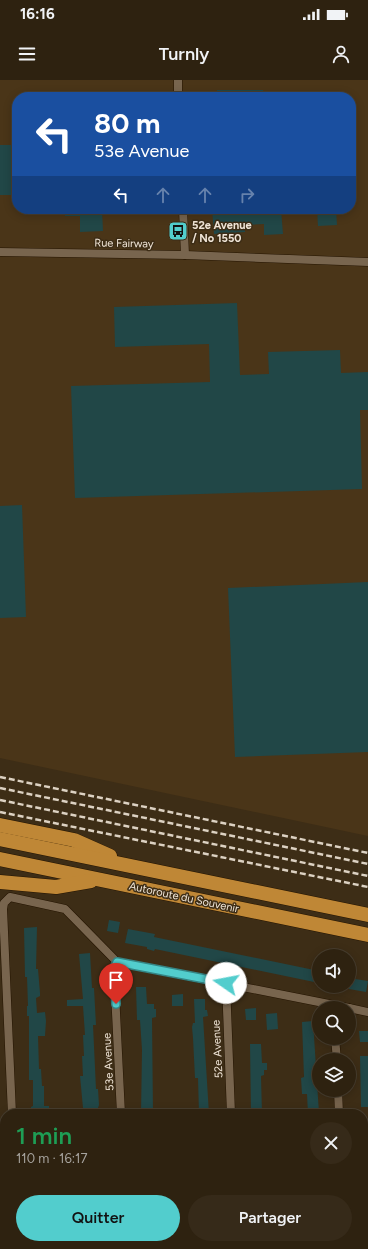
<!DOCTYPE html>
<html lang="fr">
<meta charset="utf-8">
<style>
body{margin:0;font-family:Figtree,sans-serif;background:#362a19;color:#f1f3f6;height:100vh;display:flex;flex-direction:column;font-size:15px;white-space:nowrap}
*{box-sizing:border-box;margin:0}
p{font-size:13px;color:#a7a49f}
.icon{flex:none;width:22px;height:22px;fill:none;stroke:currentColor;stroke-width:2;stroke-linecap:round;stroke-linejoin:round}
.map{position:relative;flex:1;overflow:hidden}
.side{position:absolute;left:0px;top:1029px;width:368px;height:140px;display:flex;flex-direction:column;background:#2e2210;border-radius:16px 16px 0 0;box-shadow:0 2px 10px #0003,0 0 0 1px #493f30}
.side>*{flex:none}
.banner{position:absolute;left:12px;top:12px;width:344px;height:122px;border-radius:16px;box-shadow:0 2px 10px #0003,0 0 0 1px #493f30;background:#1a4fa0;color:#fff;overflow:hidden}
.buttons{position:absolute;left:312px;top:869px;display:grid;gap:8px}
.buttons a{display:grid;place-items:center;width:44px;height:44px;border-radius:50%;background:#2e2210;box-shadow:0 2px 10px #0003,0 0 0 1px #493f30;font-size:20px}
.pin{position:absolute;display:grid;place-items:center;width:34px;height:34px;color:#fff;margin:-41px -17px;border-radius:50% 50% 50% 0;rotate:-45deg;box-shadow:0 0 4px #0007}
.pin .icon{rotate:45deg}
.me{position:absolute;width:44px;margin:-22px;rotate:282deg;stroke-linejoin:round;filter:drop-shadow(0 0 3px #0008)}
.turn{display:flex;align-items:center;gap:14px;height:84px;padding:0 16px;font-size:18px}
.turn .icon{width:52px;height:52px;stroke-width:2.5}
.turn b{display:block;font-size:28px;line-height:34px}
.lanes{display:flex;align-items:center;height:38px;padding:0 16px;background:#0003;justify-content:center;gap:20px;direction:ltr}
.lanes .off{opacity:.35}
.round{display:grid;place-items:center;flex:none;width:42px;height:42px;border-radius:21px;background:#362a19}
.summary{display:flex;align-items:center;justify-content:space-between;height:68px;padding:0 16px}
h1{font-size:24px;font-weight:600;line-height:30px;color:#1e9e55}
.button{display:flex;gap:8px;margin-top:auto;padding:8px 16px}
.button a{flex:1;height:46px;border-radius:24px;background:#52cdcd;color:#111;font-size:16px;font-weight:600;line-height:46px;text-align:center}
.button a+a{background:#362a19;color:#f1f3f6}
.status{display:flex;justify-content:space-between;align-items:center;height:28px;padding:0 20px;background:#2e2210;direction:ltr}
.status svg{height:11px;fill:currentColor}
header{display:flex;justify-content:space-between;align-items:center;height:52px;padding:0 16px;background:#2e2210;font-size:18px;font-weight:600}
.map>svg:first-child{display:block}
</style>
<div class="status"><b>16:16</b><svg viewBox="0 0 49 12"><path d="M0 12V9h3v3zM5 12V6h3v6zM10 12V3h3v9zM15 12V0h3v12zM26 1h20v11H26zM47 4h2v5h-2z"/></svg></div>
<header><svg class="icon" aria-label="menu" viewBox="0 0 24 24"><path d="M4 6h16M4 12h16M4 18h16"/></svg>Turnly<svg class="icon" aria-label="person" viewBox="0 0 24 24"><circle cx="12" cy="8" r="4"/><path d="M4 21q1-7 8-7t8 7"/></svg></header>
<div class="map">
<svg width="368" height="1169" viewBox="0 0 368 1169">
<rect width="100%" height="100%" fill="#3d2d16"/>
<path fill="#4a3518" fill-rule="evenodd" d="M 0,0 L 368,0 L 368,756 L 0,678 ZM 17,17 L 351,17 L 351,129 L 17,129 Z"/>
<g fill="#214747">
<path d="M 217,10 L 263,10 L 266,17 L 217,17 Z"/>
<rect x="0" y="65" width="11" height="50"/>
<path d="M 65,129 L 102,129 L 103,151 L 80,152 L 80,136 L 65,136 Z"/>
<path d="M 212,129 L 281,129 L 283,154 L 264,155 L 264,144 L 245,145 L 245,152 L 214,154 Z"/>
<path d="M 317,129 L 336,129 L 337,145 L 318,146 Z"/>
<path d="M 237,223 L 240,295 L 269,294 L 268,272 L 340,270 L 341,293 L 368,292 L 368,330 L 360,330 L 362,409 L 75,418 L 71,306 L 210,302 L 209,264 L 115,267 L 114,227 Z"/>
<path d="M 22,425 L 26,537 L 0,538 L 0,426 Z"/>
<path d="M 368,502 L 368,672 L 235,677 L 228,508 Z"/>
<path d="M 109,840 L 120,842 L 118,853 L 107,851 Z"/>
<path d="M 37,847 L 36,889 L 38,889 L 40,913 L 40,916 L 36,918 L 37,933 L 45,932 L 46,941 L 45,956 L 38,956 L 39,989 L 41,989 L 42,1006 L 44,1006 L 44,1026 L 49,1026 L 49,1034 L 31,1034 L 31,1027 L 33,1026 L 33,1000 L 29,1000 L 29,936 L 27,936 L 27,926 L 28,926 L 27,897 L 25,897 L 24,848 Z"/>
<path d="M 128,849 L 155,854 L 154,857 L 319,891 L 319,903 L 155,869 L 154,871 L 147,869 L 147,867 L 125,863 Z"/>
<path d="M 90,873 L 92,908 L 94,908 L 96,945 L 93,945 L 96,1009 L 98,1009 L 99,1025 L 98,1028 L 83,1028 L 80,996 L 83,996 L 82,976 L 84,976 L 83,955 L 85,955 L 83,926 L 67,926 L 67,920 L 83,919 L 79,874 Z"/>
<path d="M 349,898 L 368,901 L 366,912 L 349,909 Z"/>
<path d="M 136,907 L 146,907 L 147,924 L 154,924 L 154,929 L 156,929 L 156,937 L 152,938 L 153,1034 L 141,1034 L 142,970 L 140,940 L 137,940 Z"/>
<path d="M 183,914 L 183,926 L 172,926 L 172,915 Z"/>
<path d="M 194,919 L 205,919 L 205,930 L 207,930 L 208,936 L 203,937 L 209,1034 L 199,1034 L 198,998 L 195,998 L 193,958 L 192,947 L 193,943 L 195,943 Z"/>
<path d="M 256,928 L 256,940 L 246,940 L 245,929 Z"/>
<path d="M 277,933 L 278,949 L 267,950 L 266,934 Z"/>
<path d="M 313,941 L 319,1033 L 308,1034 L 307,1014 L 302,1014 L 301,998 L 304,997 L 302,942 Z"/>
<path d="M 359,951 L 368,951 L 368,962 L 360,962 Z"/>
<path d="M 250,964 L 261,964 L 262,983 L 267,983 L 267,990 L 264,990 L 264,995 L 261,996 L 262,1034 L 251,1034 Z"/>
<path d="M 360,976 L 368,976 L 368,1027 L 361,1027 Z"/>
</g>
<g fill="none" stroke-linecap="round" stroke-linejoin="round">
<g stroke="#241401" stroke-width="9">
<g id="minor">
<path d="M 178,0 L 178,17"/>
<path d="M 183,129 L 185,175"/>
<path d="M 0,172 L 185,175 L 368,182"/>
<path d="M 117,882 L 114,892 L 121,1034"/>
<path d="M 226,903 L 231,1034"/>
<path d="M 349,928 L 368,932"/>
<path d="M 335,958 L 337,980"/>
<path d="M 338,1010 L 339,1034"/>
<path d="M 12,1034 L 3,829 L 4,823 L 10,817 L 65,829 L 117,882 L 349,928"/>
<path d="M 18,1164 L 19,1169"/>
<path d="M 127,1164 L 127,1169"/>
<path d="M 236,1164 L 237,1169"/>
<path d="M 346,1164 L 346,1169"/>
</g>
</g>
<g stroke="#241401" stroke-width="15">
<g id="motorway">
<path d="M 0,745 L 74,760 L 110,776"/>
<path d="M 0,759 L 368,835"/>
<path d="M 0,779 L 368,855"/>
<path d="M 0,802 L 56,807 L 91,801"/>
</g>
</g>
<use href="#minor" stroke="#78654e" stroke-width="8"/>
<use href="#motorway" stroke="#bf8736" stroke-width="14"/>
<g stroke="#dcd1c2" stroke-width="2.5" stroke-dasharray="6 3" stroke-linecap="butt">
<path d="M 0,697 L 368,773"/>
<path d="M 0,708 L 368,784"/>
<path d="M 0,720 L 368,796"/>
<path d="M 0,732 L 368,807"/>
</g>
</g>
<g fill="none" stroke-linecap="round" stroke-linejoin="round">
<g stroke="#358585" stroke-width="10">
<path id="route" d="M 116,924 L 114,888 L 117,882 L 226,903"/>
</g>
<use href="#route" stroke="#52cdcd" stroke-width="7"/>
</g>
<defs>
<g id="bus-square" transform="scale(1)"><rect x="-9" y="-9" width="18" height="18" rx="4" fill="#52cdcd" stroke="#3d2d16"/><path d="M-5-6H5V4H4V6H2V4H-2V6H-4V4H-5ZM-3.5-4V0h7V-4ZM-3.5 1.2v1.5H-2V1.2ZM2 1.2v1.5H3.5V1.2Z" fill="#111"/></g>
</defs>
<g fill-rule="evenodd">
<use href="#bus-square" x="178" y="151"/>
</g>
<g text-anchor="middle" stroke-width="3" stroke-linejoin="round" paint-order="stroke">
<g font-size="11" font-weight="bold" fill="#f0e5d7" stroke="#3d2d16" text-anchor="start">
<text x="192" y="149">52e Avenue<tspan x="192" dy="13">/ No 1550</tspan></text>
</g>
<g font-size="11" fill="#f0e5d7" stroke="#3d2d16">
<text transform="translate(124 163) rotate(1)" y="4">Rue Fairway</text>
<text transform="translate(184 817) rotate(12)" y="4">Autoroute du Souvenir</text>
<text transform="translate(217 969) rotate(-93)" y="4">52e Avenue</text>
<text transform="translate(108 982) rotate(-93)" y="4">53e Avenue</text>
</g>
</g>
</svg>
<div class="buttons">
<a><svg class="icon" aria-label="sound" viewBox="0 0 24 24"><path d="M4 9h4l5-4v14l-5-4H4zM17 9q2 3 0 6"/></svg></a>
<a><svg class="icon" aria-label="search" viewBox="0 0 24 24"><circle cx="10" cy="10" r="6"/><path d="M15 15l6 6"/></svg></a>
<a><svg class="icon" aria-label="layers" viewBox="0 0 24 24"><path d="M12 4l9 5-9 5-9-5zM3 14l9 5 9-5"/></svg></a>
</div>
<div class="pin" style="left:116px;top:924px;background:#d93025"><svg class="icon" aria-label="arrive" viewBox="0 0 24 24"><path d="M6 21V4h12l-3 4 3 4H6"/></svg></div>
<svg class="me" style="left:226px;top:903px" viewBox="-20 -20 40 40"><circle r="19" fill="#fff"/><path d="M0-13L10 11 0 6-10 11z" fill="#52cdcd"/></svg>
<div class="banner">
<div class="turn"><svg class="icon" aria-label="left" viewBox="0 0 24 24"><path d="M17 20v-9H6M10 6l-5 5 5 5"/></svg><div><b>80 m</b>53e Avenue</div></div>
<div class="lanes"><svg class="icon" aria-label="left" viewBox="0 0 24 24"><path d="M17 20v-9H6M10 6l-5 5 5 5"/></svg><svg class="icon off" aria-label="ahead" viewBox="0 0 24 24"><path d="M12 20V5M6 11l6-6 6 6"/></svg><svg class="icon off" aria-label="ahead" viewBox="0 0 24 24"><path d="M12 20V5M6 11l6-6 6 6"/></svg><svg class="icon off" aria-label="right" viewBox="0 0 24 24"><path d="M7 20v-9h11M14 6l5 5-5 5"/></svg></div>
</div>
<section class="side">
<div class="summary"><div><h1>1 min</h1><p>110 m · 16:17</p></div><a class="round"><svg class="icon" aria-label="close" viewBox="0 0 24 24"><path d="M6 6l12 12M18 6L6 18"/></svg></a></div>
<div class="button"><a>Quitter</a><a>Partager</a></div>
</section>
</div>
